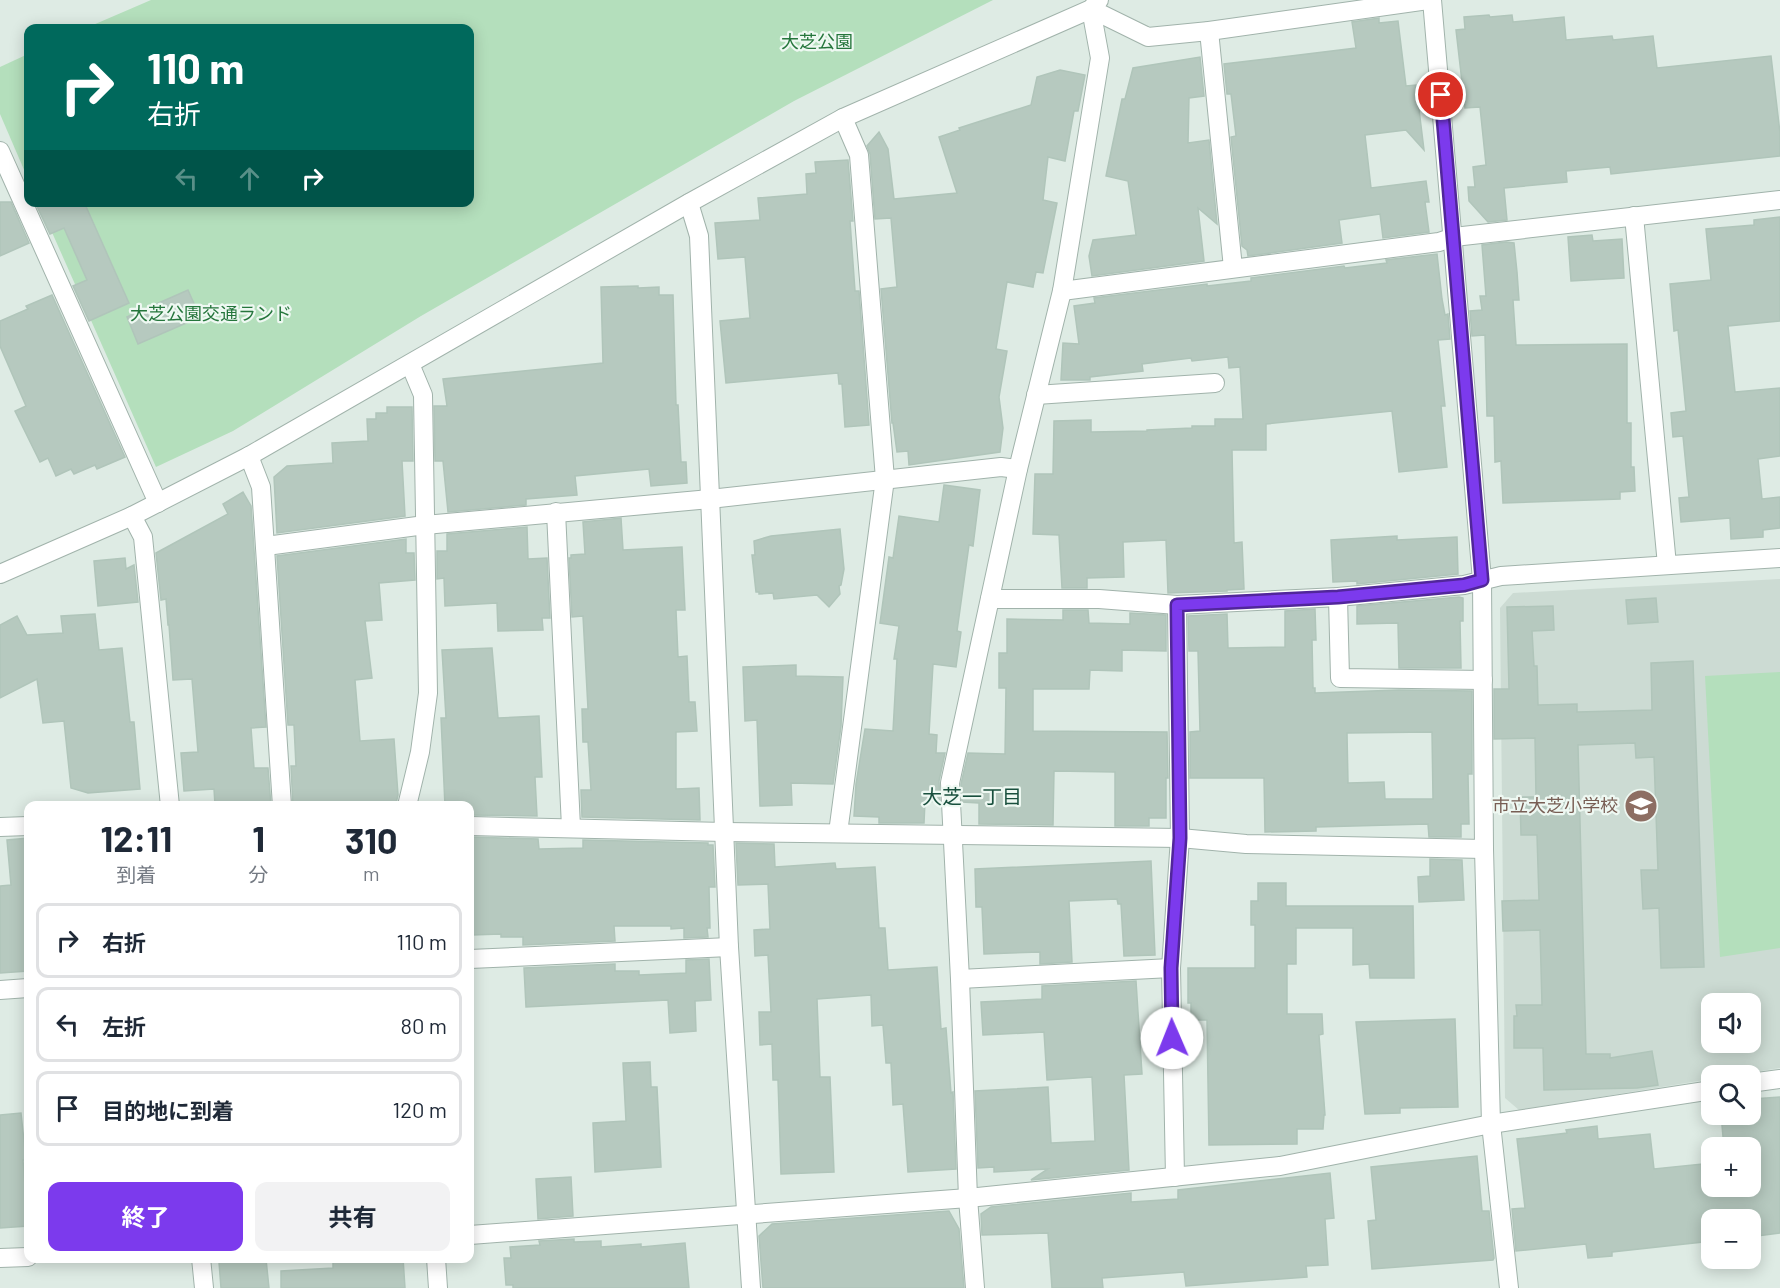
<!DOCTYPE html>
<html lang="ja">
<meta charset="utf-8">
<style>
body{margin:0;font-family:Barlow,"Noto Sans JP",sans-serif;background:#f2f2f3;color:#1f2937;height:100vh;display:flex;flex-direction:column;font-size:22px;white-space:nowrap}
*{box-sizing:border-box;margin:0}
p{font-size:20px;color:#747a83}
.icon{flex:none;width:33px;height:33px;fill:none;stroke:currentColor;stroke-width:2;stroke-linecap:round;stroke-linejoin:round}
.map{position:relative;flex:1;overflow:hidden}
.panel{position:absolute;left:24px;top:801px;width:450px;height:462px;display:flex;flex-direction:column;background:#fff;border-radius:12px;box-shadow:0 3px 15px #0003}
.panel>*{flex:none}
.banner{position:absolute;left:24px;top:24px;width:450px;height:183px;border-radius:12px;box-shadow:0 3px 15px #0003;background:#00695c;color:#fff;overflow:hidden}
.buttons{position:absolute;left:1701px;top:993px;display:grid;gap:12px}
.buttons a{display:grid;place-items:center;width:60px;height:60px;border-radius:12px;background:#fff;box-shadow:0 3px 15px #0003;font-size:30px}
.pin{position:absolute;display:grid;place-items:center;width:51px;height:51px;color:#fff;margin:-26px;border:3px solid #fff;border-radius:50%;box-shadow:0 2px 6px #0007}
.me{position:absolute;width:66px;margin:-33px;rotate:359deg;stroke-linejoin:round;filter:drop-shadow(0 0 4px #0008)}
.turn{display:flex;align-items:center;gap:21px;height:126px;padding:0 24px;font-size:27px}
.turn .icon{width:78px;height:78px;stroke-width:2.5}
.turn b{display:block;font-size:42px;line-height:51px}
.lanes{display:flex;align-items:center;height:57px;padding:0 24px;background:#0003;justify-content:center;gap:30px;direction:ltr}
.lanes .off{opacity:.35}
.eta{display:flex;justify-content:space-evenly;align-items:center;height:102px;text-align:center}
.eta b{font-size:36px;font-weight:700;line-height:42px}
.cta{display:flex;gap:12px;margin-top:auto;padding:12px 24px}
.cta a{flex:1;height:69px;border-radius:12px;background:#7c3aed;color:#fff;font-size:24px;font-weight:700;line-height:69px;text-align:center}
.cta a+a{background:#f2f2f3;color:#1f2937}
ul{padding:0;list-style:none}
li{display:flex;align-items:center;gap:18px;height:75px;margin:0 12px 9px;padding:0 12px;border:3px solid #e0e1e3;border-radius:12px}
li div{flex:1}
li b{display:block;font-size:22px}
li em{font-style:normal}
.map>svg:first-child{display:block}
</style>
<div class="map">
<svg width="1780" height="1288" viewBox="0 0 1780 1288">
<rect width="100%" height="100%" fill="#deebe4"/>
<path fill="#ccdbd3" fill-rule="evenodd" d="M 1780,579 L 1780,1068 L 1736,1075 L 1712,1076 L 1711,1079 L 1519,1110 L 1505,1098 L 1500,608 L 1513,593 ZM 1712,1004 L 1750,1004 L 1750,1042 L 1712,1042 Z"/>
<g fill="#b4dfbc">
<path d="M 151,0 L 993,0 L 794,101 L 421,316 L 233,431 L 156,467 L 39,203 L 470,202 L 470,28 L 86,28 Z"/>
<path d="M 28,54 L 28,179 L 0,114 L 0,67 Z"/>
<path d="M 1780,672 L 1780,948 L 1720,957 L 1705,676 Z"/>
</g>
<g fill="#b6c9bf" stroke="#b0c5ba" stroke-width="1.5" fill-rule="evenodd">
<path d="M 1489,15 L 1490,17 L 1512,15 L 1513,22 L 1564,17 L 1566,40 L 1612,36 L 1613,40 L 1653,36 L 1657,68 L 1771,56 L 1780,133 L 1780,156 L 1611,174 L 1610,167 L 1566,171 L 1567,182 L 1504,188 L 1507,220 L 1488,222 L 1469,201 L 1468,187 L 1475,187 L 1473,167 L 1486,165 L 1480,107 L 1465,108 L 1456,30 L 1465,29 L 1464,17 Z"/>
<path d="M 1379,18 L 1379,23 L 1398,21 L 1406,86 L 1416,85 L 1424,150 L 1406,130 L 1365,135 L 1371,188 L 1426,181 L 1429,202 L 1425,202 L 1429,232 L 1383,238 L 1380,214 L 1339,220 L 1342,243 L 1248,256 L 1247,250 L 1242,246 L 1231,137 L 1236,136 L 1231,94 L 1227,94 L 1224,64 L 1356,48 L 1352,22 Z"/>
<path d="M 1200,57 L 1204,96 L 1189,98 L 1188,143 L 1209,140 L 1217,224 L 1198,208 L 1204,261 L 1092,276 L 1089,256 L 1093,240 L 1136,235 L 1128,181 L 1106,176 L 1122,99 L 1125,99 L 1133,68 Z"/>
<path d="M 1060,70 L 1085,75 L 1078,111 L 1074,111 L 1065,161 L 1048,157 L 1043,200 L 1057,203 L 1043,273 L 1036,272 L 1033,287 L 1007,282 L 996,349 L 1007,351 L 999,397 L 1003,428 L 1000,452 L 909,465 L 908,451 L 897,452 L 893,423 L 892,423 L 881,289 L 897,287 L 891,218 L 875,219 L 870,154 L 867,146 L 879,132 L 888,149 L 894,199 L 957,193 L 939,137 L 960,130 L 959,128 L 1031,105 L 1037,77 Z"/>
<path d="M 848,160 L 853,221 L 850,221 L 855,291 L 859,291 L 869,425 L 845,427 L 842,384 L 839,384 L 838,373 L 726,383 L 720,321 L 750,318 L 745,257 L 718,259 L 715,223 L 760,220 L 758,198 L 807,194 L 806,174 L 816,173 L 815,162 Z"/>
<path d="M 0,202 L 11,202 L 29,243 L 0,256 Z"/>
<path d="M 35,202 L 84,202 L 129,303 L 89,321 L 73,286 L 87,280 L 64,228 L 50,234 Z"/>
<path d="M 1780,217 L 1780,321 L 1728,326 L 1735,392 L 1780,388 L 1780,456 L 1758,459 L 1762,499 L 1780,497 L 1780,528 L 1763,530 L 1763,537 L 1731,539 L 1730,518 L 1681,522 L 1679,498 L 1689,497 L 1683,436 L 1673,437 L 1671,413 L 1686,411 L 1678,330 L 1674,331 L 1670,284 L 1711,280 L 1706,229 L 1754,225 L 1754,220 Z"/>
<path d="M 1592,235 L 1593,241 L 1622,239 L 1624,278 L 1571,281 L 1568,237 Z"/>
<path d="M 1506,242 L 1514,243 L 1517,272 L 1519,300 L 1513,300 L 1516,345 L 1627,344 L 1627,423 L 1631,423 L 1631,467 L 1634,467 L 1635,491 L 1620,492 L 1620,499 L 1503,503 L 1501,461 L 1495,462 L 1494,416 L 1487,416 L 1485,335 L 1472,336 L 1470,311 L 1482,310 L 1480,296 L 1486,296 L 1482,245 Z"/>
<path d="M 1437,254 L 1442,299 L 1445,315 L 1448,314 L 1450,339 L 1438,340 L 1445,406 L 1441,406 L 1447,467 L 1399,472 L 1392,411 L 1266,424 L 1266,450 L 1232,450 L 1234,543 L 1242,542 L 1244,589 L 1227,590 L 1227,591 L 1168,593 L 1166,540 L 1123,542 L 1124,577 L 1087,578 L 1087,588 L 1062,588 L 1059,535 L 1033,534 L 1035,474 L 1053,474 L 1054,421 L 1091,420 L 1091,432 L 1147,431 L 1147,430 L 1192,428 L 1192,426 L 1215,426 L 1215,419 L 1243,419 L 1240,367 L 1229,368 L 1228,357 L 1192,361 L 1191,358 L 1142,364 L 1143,371 L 1090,377 L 1090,380 L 1061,380 L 1063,343 L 1079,344 L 1074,306 L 1095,303 L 1094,298 L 1207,284 L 1207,286 L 1251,281 L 1251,278 L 1344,266 L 1345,268 L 1387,263 L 1386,260 Z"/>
<path d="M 638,286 L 638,288 L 659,287 L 659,295 L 673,295 L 676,405 L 678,405 L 681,462 L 686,462 L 687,483 L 651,486 L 649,469 L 575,476 L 577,495 L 526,499 L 526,505 L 448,512 L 443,461 L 435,461 L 434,406 L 447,406 L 443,379 L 603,363 L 601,287 Z"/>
<path d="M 188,290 L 200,317 L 138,344 L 127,317 Z"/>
<path d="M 52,295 L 125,457 L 97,469 L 95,465 L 74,474 L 71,469 L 56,476 L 48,458 L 40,462 L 15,411 L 26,406 L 0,346 L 0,321 L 28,309 L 26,306 Z"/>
<path d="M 387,407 L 412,407 L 413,461 L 402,461 L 405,516 L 277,533 L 274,477 L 287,466 L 333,463 L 332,443 L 368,441 L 367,419 L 376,419 L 376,413 L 387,413 Z"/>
<path d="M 944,485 L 980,490 L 973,546 L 969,545 L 957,631 L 961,632 L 956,667 L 933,664 L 929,734 L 937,735 L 936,753 L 945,753 L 939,781 L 940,802 L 925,801 L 924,823 L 879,823 L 879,817 L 854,816 L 856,784 L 865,729 L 893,731 L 897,659 L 894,659 L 899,626 L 880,623 L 889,557 L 893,558 L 899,516 L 939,522 Z"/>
<path d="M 243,492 L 251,506 L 266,727 L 251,728 L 254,768 L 268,768 L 271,806 L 246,806 L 246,802 L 215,805 L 214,789 L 184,791 L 181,753 L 198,752 L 192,679 L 173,680 L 169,625 L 168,625 L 166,599 L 161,600 L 156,553 L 228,514 L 223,504 Z"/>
<path d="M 621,518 L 623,550 L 682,547 L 685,610 L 676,610 L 678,657 L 687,656 L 689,702 L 695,702 L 697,731 L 676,732 L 676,789 L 699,788 L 700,820 L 582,817 L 581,790 L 591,790 L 588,742 L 583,742 L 582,709 L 588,709 L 583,616 L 572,617 L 569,558 L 571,558 L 571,555 L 585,554 L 583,522 Z"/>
<path d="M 527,527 L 528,559 L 547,558 L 550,618 L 542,618 L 543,630 L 498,631 L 497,603 L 445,606 L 444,578 L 437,579 L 437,551 L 447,551 L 447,534 Z"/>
<path d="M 840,529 L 844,569 L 841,585 L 839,586 L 840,594 L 829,607 L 817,595 L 774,599 L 773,593 L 759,594 L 759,592 L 756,592 L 752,555 L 755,555 L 754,541 L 771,536 Z"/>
<path d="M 1397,536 L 1397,540 L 1457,537 L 1458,574 L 1357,584 L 1357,581 L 1333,582 L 1331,540 Z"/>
<path d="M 406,539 L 406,553 L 414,553 L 415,580 L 379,583 L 382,620 L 365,621 L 372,678 L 355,680 L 360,741 L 394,739 L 398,795 L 396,803 L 353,806 L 293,806 L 291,766 L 296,766 L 294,725 L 288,725 L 277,556 Z"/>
<path d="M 125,558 L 126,569 L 134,565 L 138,602 L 98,606 L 94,561 Z"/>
<path d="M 1459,597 L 1463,598 L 1463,621 L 1460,621 L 1461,668 L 1399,668 L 1398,623 L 1357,624 L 1357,606 Z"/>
<path d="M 1656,598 L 1658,622 L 1628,624 L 1626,600 Z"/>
<path d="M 1553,606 L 1554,630 L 1532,631 L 1534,666 L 1537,666 L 1538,705 L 1577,704 L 1577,712 L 1652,710 L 1651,663 L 1693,661 L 1704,967 L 1661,968 L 1659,908 L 1643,909 L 1641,870 L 1658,870 L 1654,757 L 1636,758 L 1635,743 L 1578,745 L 1586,1054 L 1610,1054 L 1610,1058 L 1652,1051 L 1658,1085 L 1637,1088 L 1544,1090 L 1543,1048 L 1514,1048 L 1514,1016 L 1517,1016 L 1516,1005 L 1542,1005 L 1540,930 L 1503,931 L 1502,901 L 1539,900 L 1537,835 L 1521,835 L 1520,797 L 1536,797 L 1535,738 L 1494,739 L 1494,689 L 1509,689 L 1507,607 Z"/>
<path d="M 1315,609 L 1316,640 L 1312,640 L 1313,688 L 1315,688 L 1315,693 L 1399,690 L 1472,691 L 1472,774 L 1468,774 L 1469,824 L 1461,824 L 1461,837 L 1429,837 L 1428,824 L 1316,827 L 1316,831 L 1265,832 L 1264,778 L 1190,778 L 1190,732 L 1200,731 L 1198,651 L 1189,651 L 1188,616 L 1227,614 L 1228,648 L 1285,647 L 1285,611 ZM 1432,732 L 1433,799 L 1385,799 L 1384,782 L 1348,783 L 1347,733 Z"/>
<path d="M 1063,610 L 1088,610 L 1089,623 L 1130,624 L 1130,613 L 1166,615 L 1166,651 L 1122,650 L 1122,671 L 1090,670 L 1089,689 L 1033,689 L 1033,731 L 1167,732 L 1168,778 L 1166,778 L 1166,818 L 1149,818 L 1149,826 L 1115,826 L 1115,772 L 1054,771 L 1053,825 L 979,824 L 979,803 L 962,802 L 961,784 L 968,753 L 1005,754 L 1006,688 L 999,688 L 999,653 L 1007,653 L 1007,619 L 1063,620 Z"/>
<path d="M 95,614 L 99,650 L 122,648 L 130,722 L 134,722 L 140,789 L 88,793 L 71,788 L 64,721 L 43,723 L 37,679 L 0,698 L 0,625 L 17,616 L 27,635 L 63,633 L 61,616 Z"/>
<path d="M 492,648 L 498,718 L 539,716 L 542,777 L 535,777 L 537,816 L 470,815 L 470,806 L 445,806 L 441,718 L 446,718 L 442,650 Z"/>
<path d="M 796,665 L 796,676 L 843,677 L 841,726 L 833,784 L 791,783 L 792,805 L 760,806 L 757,720 L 745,721 L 743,667 Z"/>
<path d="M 470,837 L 538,839 L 539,849 L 583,848 L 583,840 L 708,843 L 708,845 L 713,845 L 715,887 L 709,887 L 710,928 L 707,928 L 708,937 L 684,938 L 684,928 L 671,929 L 671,926 L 614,926 L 615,941 L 523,945 L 523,937 L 501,937 L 501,934 L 472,935 Z"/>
<path d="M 28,838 L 28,906 L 27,906 L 28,912 L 28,971 L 0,973 L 0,886 L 11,885 L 7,840 Z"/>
<path d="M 736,843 L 774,844 L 775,867 L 835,863 L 836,869 L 875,867 L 879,928 L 885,928 L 888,970 L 937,967 L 941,1029 L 946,1028 L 951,1093 L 953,1092 L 956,1169 L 908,1172 L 903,1104 L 893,1105 L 891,1063 L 886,1063 L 883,1025 L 872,1026 L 871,995 L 817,999 L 820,1077 L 830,1077 L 834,1172 L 781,1174 L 778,1080 L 773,1080 L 772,1044 L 760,1045 L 759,1012 L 771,1012 L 768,955 L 755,956 L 754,930 L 770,929 L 768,884 L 738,885 Z"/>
<path d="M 1430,859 L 1462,860 L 1464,900 L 1419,902 L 1418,877 L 1430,876 Z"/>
<path d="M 1151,861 L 1155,955 L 1124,956 L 1121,904 L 1118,904 L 1117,899 L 1069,901 L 1072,962 L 1040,964 L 1040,952 L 984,954 L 982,907 L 976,907 L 975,869 Z"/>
<path d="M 1258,883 L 1286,883 L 1286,906 L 1413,906 L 1414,978 L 1370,978 L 1369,964 L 1353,965 L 1353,928 L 1296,928 L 1296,964 L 1287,964 L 1287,1014 L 1322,1014 L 1323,1034 L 1319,1035 L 1325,1115 L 1324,1115 L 1323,1129 L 1297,1129 L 1297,1144 L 1209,1145 L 1207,1020 L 1191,1020 L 1191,1003 L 1188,1003 L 1188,968 L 1255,968 L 1255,925 L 1251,925 L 1251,901 L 1258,901 Z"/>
<path d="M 709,959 L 711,1000 L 695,1001 L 696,1031 L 670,1033 L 668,1000 L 526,1007 L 524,968 L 615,964 L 615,971 L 639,971 L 639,975 L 686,973 L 686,960 Z"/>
<path d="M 1136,981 L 1142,1074 L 1124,1075 L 1129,1170 L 1031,1180 L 1048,1169 L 994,1172 L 994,1167 L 978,1168 L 975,1091 L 1048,1087 L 1051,1143 L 1095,1141 L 1092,1077 L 1047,1080 L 1044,1032 L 983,1035 L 981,1002 L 1042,999 L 1042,986 Z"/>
<path d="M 1455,1019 L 1458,1107 L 1400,1108 L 1400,1113 L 1365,1114 L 1356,1022 Z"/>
<path d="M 650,1062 L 651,1087 L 657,1087 L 661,1167 L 595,1172 L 593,1123 L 626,1121 L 623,1063 Z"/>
<path d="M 1780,1097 L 1780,1233 L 1750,1237 L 1750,1220 L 1712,1220 L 1712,1241 L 1612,1252 L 1612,1256 L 1588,1258 L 1586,1244 L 1516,1251 L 1512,1209 L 1525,1208 L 1517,1139 L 1567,1133 L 1566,1130 L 1597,1126 L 1598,1139 L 1650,1134 L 1654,1169 L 1712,1163 L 1712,1186 L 1750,1186 L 1750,1148 L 1724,1148 L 1721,1114 L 1755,1114 L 1753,1099 Z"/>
<path d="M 21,1113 L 26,1160 L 23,1160 L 28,1226 L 0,1228 L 0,1115 Z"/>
<path d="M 1477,1156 L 1482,1211 L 1489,1211 L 1494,1258 L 1493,1260 L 1372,1269 L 1368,1221 L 1376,1220 L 1371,1167 Z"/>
<path d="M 1330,1173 L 1334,1218 L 1325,1219 L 1328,1265 L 1306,1266 L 1307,1277 L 1186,1286 L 1184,1272 L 1102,1278 L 1103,1288 L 1052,1288 L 1048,1233 L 982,1235 L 981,1214 L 991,1207 L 1131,1193 L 1131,1202 L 1178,1199 L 1178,1190 Z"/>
<path d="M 571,1177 L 573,1216 L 538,1219 L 536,1179 Z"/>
<path d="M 949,1211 L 959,1229 L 964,1288 L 763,1288 L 759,1236 L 772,1224 Z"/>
<path d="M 574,1239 L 574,1242 L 601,1241 L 601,1247 L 641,1244 L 641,1247 L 685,1243 L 689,1288 L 513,1288 L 513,1285 L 506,1285 L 504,1258 L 511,1258 L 510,1247 L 540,1245 L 539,1241 Z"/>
<path d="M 333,1258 L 403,1258 L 405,1288 L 281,1288 L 281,1271 L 333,1268 Z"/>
<path d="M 266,1259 L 269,1288 L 221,1288 L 219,1262 Z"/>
</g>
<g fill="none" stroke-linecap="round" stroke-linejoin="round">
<g stroke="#a1b3ab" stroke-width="20">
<g id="minor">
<path d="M 1432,0 L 1482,580 L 1484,849 L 1491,1124 L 1509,1288"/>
<path d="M 1091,9 L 1148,37 L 1209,31 L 1428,0"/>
<path d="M 1209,31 L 1233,268"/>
<path d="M 0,151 L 158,503"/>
<path d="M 689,203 L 699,236 L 729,947 L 751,1288"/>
<path d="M 1634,216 L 1667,565"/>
<path d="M 1062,291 L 1439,242 L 1454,237 L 1780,200"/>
<path d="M 1036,395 L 1215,383"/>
<path d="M 249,456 L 261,487 L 282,806"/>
<path d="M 556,512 L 571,827"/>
<path d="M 132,516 L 143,537 L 170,806"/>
<path d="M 266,546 L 425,525 L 710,499 L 1001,467 L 1018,469"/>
<path d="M 1338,597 L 1340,678 L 1483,680"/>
<path d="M 990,599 L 1099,599 L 1177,605 L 1338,597 L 1464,585 L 1501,576 L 1780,558"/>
<path d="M 407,806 L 420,752 L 428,693 L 423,395 L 410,364"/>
<path d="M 470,826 L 725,832 L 1180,838 L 1246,844 L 1484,849"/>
<path d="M 0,827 L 28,826"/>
<path d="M 838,833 L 885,479 L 859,155 L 843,118"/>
<path d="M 470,959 L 729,947"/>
<path d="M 960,979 L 1171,968"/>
<path d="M 0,990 L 28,988"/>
<path d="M 1750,1083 L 1780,1079"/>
<path d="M 1175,1177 L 1171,968 L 1180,838 L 1177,605"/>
<path d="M 470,1235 L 968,1198 L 1280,1166 L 1491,1124 L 1712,1090"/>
<path d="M 0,1258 L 28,1257"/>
<path d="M 201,1258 L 204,1288"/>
<path d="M 436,1258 L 438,1288"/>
<path d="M 975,1288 L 968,1198 L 960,979 L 950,783 L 1018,469 L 1062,291 L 1100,58 L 1091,9"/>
</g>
</g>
<g stroke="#a1b3ab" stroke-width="20">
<path id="tertiary" d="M 0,574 L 132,516 L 249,456 L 689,203 L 843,118 L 1091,9 L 1099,0"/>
</g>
<use href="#minor" stroke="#fff" stroke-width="18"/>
<use href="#tertiary" stroke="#fff" stroke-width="18"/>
</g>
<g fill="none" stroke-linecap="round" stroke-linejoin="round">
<g stroke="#51269a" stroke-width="15">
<path id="route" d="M 1172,1038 L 1171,968 L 1180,838 L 1177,605 L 1338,597 L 1464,585 L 1482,580 L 1441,95"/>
</g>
<use href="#route" stroke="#7c3aed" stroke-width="10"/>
</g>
<defs>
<g id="school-disc" transform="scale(1.725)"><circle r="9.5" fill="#8d6e63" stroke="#eef8f2"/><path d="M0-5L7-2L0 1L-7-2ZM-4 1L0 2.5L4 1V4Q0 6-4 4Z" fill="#fff"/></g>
</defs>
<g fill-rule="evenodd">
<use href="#school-disc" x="1641" y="806"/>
</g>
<g text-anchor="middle" stroke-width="4.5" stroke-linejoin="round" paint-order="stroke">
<g font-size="18" fill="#25763c" stroke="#eef8f2">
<text x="817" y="48">大芝公園</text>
<text x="211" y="320">大芝公園交通ランド</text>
</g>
<g font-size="18" fill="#785e54" stroke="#eef8f2" text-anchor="end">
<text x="1618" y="812">市立大芝小学校</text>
</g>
<g font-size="20" fill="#184f3d" stroke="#eef8f2">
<text x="972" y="804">大芝一丁目</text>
</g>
</g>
</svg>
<div class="buttons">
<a><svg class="icon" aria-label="sound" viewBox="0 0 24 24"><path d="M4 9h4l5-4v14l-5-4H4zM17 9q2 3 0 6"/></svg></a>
<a><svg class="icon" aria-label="search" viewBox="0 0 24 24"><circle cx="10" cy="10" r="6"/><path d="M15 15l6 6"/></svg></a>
<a>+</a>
<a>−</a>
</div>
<div class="pin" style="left:1441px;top:95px;background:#d93025"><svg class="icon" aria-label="arrive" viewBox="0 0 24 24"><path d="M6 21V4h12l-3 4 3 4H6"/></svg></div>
<svg class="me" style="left:1172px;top:1038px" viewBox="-20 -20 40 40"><circle r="19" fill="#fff"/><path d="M0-13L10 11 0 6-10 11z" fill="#7c3aed"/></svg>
<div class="banner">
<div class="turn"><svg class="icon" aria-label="right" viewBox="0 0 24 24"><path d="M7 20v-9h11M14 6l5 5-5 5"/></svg><div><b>110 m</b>右折</div></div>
<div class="lanes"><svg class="icon off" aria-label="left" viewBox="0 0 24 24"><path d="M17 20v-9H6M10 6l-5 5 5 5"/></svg><svg class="icon off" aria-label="ahead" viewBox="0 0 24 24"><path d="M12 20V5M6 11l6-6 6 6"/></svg><svg class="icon" aria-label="right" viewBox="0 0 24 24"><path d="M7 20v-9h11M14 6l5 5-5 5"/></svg></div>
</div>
<section class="panel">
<div class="eta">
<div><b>12:11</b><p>到着</p></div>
<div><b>1</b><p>分</p></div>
<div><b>310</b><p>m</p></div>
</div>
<ul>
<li><svg class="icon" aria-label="right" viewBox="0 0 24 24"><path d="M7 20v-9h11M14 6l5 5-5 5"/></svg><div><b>右折</b></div><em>110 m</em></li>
<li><svg class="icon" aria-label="left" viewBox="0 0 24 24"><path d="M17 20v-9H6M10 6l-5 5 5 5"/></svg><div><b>左折</b></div><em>80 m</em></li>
<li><svg class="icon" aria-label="arrive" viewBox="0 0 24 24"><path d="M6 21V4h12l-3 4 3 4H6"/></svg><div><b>目的地に到着</b></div><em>120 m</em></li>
</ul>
<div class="cta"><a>終了</a><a>共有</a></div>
</section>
</div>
